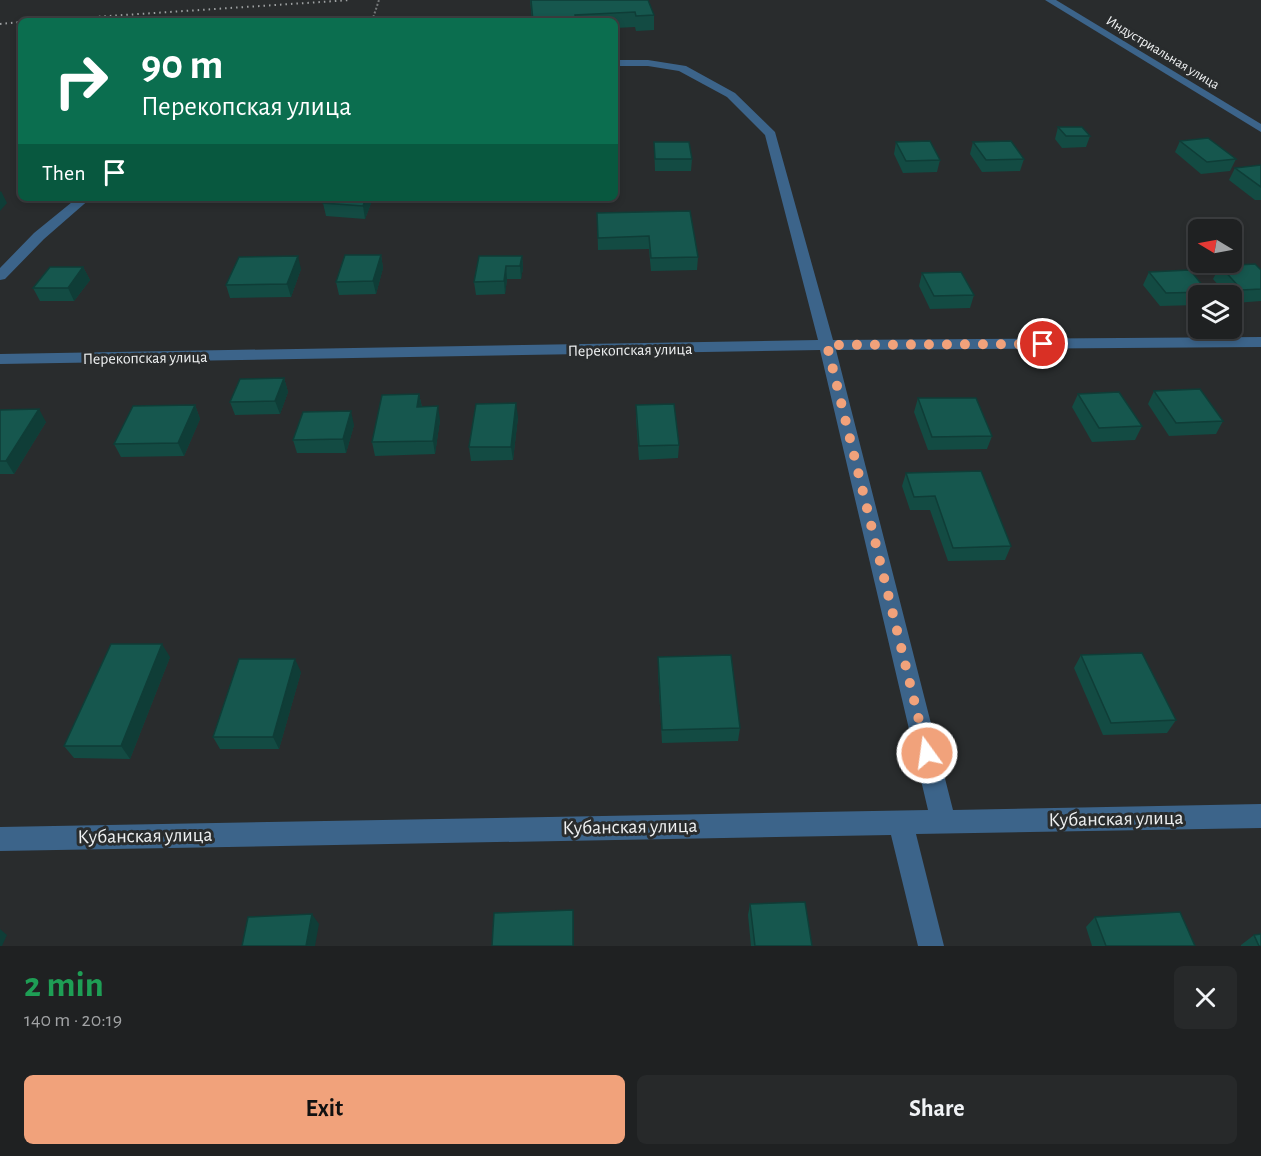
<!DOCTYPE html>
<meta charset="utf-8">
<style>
body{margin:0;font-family:"Alegreya Sans",sans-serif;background:#27292a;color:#f1f3f6;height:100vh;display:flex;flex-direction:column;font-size:22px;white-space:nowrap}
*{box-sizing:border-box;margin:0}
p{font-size:20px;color:#a1a3a5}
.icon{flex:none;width:33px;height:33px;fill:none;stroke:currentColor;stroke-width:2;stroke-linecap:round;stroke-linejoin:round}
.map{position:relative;height:946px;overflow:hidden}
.side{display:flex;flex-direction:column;background:#1f2122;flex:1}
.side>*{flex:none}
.hud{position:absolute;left:18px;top:18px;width:600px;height:183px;border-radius:9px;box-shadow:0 3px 9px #0003,0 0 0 2px #3c3e40;background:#0b6e4f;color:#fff;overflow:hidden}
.needle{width:39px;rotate:280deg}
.tools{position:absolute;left:1188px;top:219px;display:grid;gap:12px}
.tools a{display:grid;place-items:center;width:54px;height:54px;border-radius:9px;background:#1f2122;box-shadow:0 3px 9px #0003,0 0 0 2px #3c3e40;font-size:30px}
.pin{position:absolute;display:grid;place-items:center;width:51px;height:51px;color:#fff;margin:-26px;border:3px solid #fff;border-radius:50%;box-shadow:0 2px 6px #0007}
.me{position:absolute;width:66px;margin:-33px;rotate:346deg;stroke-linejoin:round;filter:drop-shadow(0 0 4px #0008)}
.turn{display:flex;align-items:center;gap:21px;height:126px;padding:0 24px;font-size:27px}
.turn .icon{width:78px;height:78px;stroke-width:2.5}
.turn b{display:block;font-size:42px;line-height:51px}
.then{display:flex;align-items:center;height:57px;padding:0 24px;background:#0003;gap:12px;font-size:22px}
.round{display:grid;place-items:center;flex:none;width:63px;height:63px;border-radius:9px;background:#27292a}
.summary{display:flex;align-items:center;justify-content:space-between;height:102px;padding:0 24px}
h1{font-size:36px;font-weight:600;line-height:45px;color:#1e9e55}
.cta{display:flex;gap:12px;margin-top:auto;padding:12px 24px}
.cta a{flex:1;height:69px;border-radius:9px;background:#f1a27b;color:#111;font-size:24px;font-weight:600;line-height:69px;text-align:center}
.cta a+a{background:#27292a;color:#f1f3f6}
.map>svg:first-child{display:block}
</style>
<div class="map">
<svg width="1261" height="946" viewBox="0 0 1261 946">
<rect width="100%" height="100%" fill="#292c2d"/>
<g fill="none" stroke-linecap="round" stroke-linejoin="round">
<path stroke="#757879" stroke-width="2" stroke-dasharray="2 2" stroke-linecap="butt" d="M 372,21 L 379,0"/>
<g fill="#3c648a" fill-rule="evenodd">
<path d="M 1045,0 L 1056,0 L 1261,124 L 1261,132 Z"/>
<path d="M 615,60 L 648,60 L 686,66 L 735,93 L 775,132 L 833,340 L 1261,337 L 1261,347 L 836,350 L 953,810 L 1261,804 L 1261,828 L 916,834 L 944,946 L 918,946 L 891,835 L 0,851 L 0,827 L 928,810 L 820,350 L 0,364 L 0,354 L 818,340 L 765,135 L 727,97 L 679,71 L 648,66 L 615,66 Z"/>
<path d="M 77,198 L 91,198 L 44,239 L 5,279 L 0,280 L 0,268 L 34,233 Z"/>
</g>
<g stroke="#9ea1a2" stroke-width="2" stroke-dasharray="1.5 4" stroke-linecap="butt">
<path d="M 33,21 L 351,0"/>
<path d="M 0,24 L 21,22"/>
</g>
</g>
<g fill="#134b43">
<path d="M 530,0 L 654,15 L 654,30 L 636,31 L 635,27 L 615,28 L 615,21 L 532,21 Z"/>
<path d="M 1058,127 L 1090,136 L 1086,147 L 1062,148 L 1055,139 Z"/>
<path d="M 1180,141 L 1236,159 L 1230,171 L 1201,174 L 1175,152 Z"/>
<path d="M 654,142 L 692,159 L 691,171 L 655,171 Z"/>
<path d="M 896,142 L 940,160 L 937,172 L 903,173 L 894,154 Z"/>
<path d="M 973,142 L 1024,159 L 1020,171 L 982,172 L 970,154 Z"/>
<path d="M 1261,165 L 1261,200 L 1255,200 L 1229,180 L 1235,168 Z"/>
<path d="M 373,198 L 365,219 L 326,216 L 323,203 Z"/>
<path d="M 597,213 L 698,257 L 697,270 L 651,271 L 649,249 L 598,250 Z"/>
<path d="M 381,255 L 383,268 L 376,294 L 339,295 L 336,282 Z"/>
<path d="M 522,256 L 523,268 L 521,279 L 507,279 L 505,294 L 476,295 L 474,282 Z"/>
<path d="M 1220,266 L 1261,270 L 1261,301 L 1235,303 L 1232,299 L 1232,296 L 1228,296 L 1213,279 Z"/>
<path d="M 83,267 L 90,280 L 74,301 L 40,301 L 33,288 Z"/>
<path d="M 301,269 L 291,297 L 230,298 L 226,285 Z"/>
<path d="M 1149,272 L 1208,292 L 1206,296 L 1198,296 L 1198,305 L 1160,306 L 1143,285 Z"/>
<path d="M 922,273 L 974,295 L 970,308 L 930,309 L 919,286 Z"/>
<path d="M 284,378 L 288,392 L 280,414 L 235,415 L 230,402 Z"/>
<path d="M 1154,391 L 1223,421 L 1216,434 L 1169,436 L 1148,404 Z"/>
<path d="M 419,394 L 422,407 L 440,420 L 435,454 L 375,456 L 372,442 Z"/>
<path d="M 1078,394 L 1142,426 L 1135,440 L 1092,442 L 1072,407 Z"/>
<path d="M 918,398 L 992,436 L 987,449 L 928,450 L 914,412 Z"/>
<path d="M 195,405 L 200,419 L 184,456 L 121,457 L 114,444 Z"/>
<path d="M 636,405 L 679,445 L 678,458 L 639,460 L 636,418 Z"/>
<path d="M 0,410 L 46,422 L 14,474 L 0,474 Z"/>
<path d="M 518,417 L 513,460 L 471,461 L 469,447 Z"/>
<path d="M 354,425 L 346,453 L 297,453 L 293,440 Z"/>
<path d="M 906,473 L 1011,546 L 1005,560 L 948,561 L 930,510 L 910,510 L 902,486 Z"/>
<path d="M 1081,655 L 1176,720 L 1167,733 L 1103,735 L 1074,668 Z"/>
<path d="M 170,657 L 130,759 L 74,758 L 64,746 Z"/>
<path d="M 658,657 L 740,728 L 738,741 L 662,743 L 658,670 Z"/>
<path d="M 301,672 L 279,749 L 220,749 L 213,737 Z"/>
<path d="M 750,904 L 812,946 L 751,946 L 748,915 Z"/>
<path d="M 1095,917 L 1195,946 L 1092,946 L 1086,927 Z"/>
<path d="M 1254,935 L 1261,946 L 1241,946 L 1241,945 Z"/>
</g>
<g fill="#0f3d37">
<path d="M 1,191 L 7,203 L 0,211 L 0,192 Z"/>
<path d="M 366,198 L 373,198 L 365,219 L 363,206 Z"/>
<path d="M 381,255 L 383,268 L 376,294 L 373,281 Z"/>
<path d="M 298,256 L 301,269 L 291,297 L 287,284 Z"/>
<path d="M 522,256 L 523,268 L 521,279 L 520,266 Z"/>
<path d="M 506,266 L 507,279 L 505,294 L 504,281 Z"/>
<path d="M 83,267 L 90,280 L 74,301 L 68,288 Z"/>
<path d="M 284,378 L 288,392 L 280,414 L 275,401 Z"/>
<path d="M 419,394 L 422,408 L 417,407 Z"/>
<path d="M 516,403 L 518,417 L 513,460 L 511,447 Z"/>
<path d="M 195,405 L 200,419 L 184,456 L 178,443 Z"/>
<path d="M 438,406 L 440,420 L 435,454 L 433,441 Z"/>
<path d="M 39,409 L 46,422 L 14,474 L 6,461 Z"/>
<path d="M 351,411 L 354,425 L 346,453 L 343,439 Z"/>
<path d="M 162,644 L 170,657 L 130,759 L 121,746 Z"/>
<path d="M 295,659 L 301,672 L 279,749 L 273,737 Z"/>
<path d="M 573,910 L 574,921 L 574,946 L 573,946 Z"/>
<path d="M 312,914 L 319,924 L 315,946 L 306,946 Z"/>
<path d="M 0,929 L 7,935 L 2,946 L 0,946 Z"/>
</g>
<g fill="#16574e" stroke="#0f3d37" stroke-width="1.5">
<path d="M 531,0 L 648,0 L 654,15 L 636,16 L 635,12 L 575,15 L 576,21 L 533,21 Z"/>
<path d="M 1058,127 L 1082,127 L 1090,136 L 1066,136 Z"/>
<path d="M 1208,138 L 1236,159 L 1207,162 L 1180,141 Z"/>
<path d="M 930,141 L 940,160 L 906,161 L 896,142 Z"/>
<path d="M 1011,141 L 1024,159 L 986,160 L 973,142 Z"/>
<path d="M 654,142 L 689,142 L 692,159 L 655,159 Z"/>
<path d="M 1261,165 L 1261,187 L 1235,168 Z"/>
<path d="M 325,198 L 366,198 L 363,206 L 323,203 Z"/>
<path d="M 690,211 L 698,257 L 651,258 L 649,236 L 598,238 L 597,213 Z"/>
<path d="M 345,255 L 381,255 L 373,281 L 336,282 Z"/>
<path d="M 298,256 L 287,284 L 226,285 L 239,257 Z"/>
<path d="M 479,256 L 522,256 L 520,266 L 506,266 L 504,281 L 474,282 Z"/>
<path d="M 1255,264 L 1261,270 L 1261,289 L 1242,290 L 1220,266 Z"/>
<path d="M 50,267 L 83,267 L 68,288 L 33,288 Z"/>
<path d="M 1190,270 L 1208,292 L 1166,293 L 1149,272 Z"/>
<path d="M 961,272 L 974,295 L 934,296 L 922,273 Z"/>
<path d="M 284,378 L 275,401 L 230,402 L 240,379 Z"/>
<path d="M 1200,389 L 1223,421 L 1176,423 L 1154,391 Z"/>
<path d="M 1119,392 L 1142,426 L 1099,428 L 1078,394 Z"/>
<path d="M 419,394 L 417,407 L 438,406 L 433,441 L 372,442 L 382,395 Z"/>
<path d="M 918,398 L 976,398 L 992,436 L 932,437 Z"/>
<path d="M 516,403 L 511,447 L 469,447 L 476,404 Z"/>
<path d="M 674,404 L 679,445 L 639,446 L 636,405 Z"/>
<path d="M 195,405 L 178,443 L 114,444 L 133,406 Z"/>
<path d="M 39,409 L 6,461 L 0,461 L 0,410 Z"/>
<path d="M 351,411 L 343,439 L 293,440 L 303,412 Z"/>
<path d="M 981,471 L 1011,546 L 953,548 L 935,496 L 914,497 L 906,473 Z"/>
<path d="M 111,644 L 162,644 L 121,746 L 64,746 Z"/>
<path d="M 1142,653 L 1176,720 L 1111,723 L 1081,655 Z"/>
<path d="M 731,655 L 740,728 L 662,730 L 658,657 Z"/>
<path d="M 239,659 L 295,659 L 273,737 L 213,737 Z"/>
<path d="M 805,902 L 812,946 L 755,946 L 750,904 Z"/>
<path d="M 573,910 L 573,946 L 492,946 L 494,913 Z"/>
<path d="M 1180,912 L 1195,946 L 1106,946 L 1095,917 Z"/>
<path d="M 312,914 L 306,946 L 242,946 L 248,917 Z"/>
<path d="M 1261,934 L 1261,946 L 1259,946 L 1254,935 Z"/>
</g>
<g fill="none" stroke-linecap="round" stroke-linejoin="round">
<path stroke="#f1a27b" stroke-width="10" stroke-dasharray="0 18" d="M 927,753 L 827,345 L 1043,344"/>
</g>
<g text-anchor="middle" stroke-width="6" stroke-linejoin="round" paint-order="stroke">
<g font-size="14" fill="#eef0f1" stroke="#292c2d">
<text transform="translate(1163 52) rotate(31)" y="5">Индустриальная улица</text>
</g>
<g font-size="16" fill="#eef0f1" stroke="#292c2d">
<text transform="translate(630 349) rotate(-1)" y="6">Перекопская улица</text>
<text transform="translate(145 357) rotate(-1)" y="6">Перекопская улица</text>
</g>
<g font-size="20" fill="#eef0f1" stroke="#292c2d">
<text transform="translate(1116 818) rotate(-1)" y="7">Кубанская улица</text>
<text transform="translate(630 826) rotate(-1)" y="7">Кубанская улица</text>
<text transform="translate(145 835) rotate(-1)" y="7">Кубанская улица</text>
</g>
</g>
</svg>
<div class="tools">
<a><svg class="needle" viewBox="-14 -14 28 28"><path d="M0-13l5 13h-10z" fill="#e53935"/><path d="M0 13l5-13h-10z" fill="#a1a3a5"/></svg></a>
<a><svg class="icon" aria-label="layers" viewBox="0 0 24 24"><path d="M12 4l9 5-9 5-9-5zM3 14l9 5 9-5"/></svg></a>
</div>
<div class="pin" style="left:1043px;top:344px;background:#d93025"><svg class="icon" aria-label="arrive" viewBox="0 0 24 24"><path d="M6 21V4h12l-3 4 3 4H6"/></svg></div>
<svg class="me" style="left:927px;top:753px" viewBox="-20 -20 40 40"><circle r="17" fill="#f1a27b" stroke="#fff" stroke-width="3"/><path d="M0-11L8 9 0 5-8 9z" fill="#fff"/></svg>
<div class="hud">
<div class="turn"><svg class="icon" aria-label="right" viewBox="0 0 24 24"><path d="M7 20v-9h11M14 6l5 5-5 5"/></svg><div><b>90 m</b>Перекопская улица</div></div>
<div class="then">Then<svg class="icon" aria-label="arrive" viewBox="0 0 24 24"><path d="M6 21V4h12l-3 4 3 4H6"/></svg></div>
</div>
</div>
<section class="side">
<div class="summary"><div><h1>2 min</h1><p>140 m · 20:19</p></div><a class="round"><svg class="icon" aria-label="close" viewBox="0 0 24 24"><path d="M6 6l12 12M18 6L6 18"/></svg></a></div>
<div class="cta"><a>Exit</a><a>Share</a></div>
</section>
